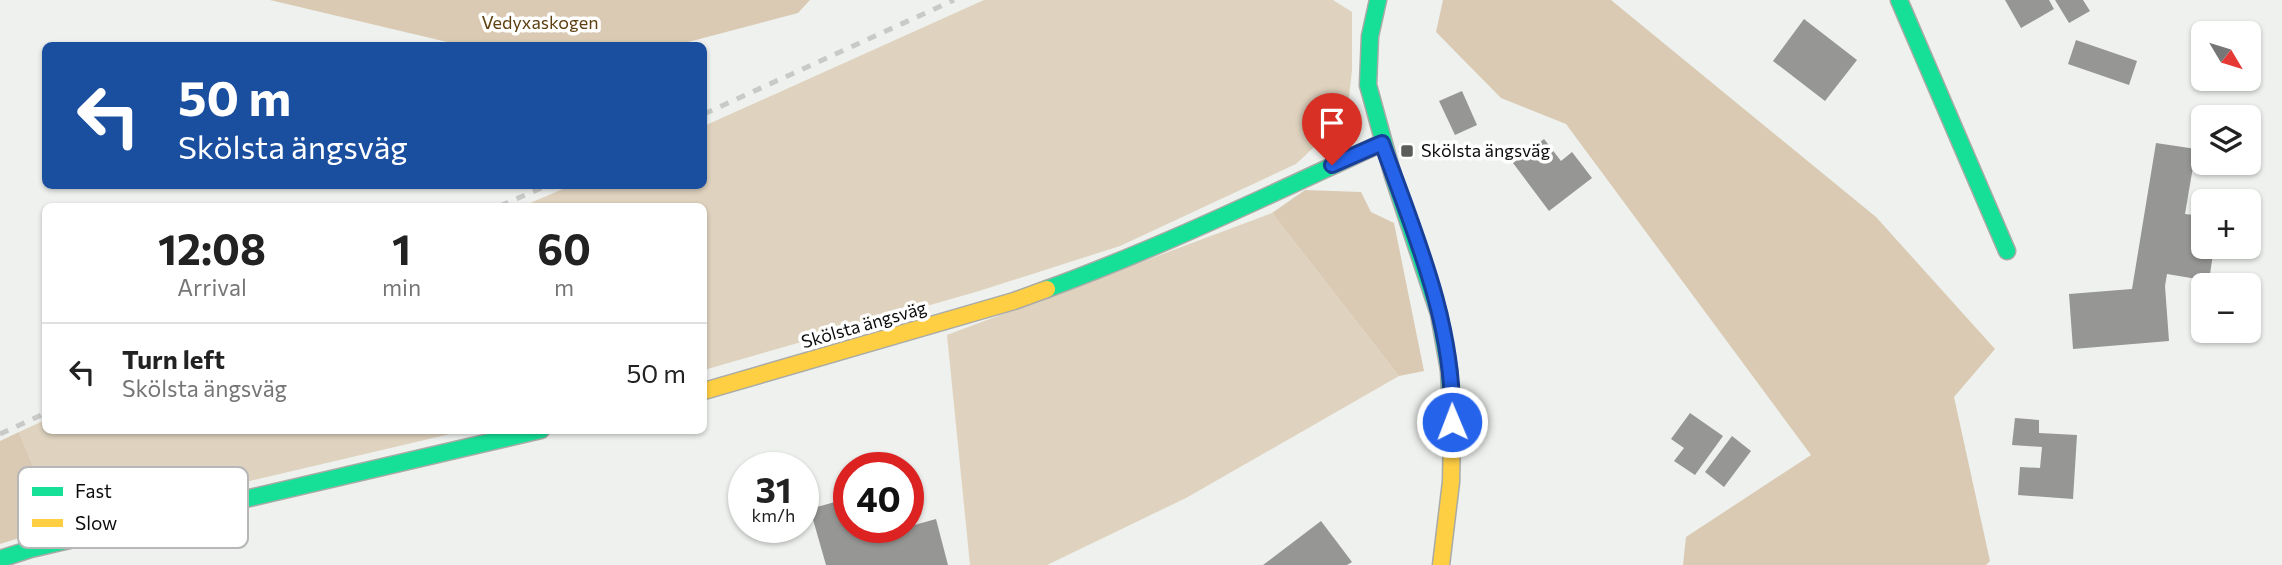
<!DOCTYPE html>
<meta charset="utf-8">
<style>
body{margin:0;font-family:Commissioner,sans-serif;background:#f2f2f2;color:#222;height:100vh;display:flex;flex-direction:column;font-size:26px;white-space:nowrap}
*{box-sizing:border-box;margin:0}
p{font-size:23px;color:#767676}
.icon{flex:none;width:38px;height:38px;fill:none;stroke:currentColor;stroke-width:2;stroke-linecap:round;stroke-linejoin:round}
.map{position:relative;flex:1;overflow:hidden}
.details{position:absolute;left:42px;top:203px;width:665px;height:231px;display:flex;flex-direction:column;background:#fff;border-radius:10px;box-shadow:0 2px 5px #0004}
.details>*{flex:none}
.hud{position:absolute;left:42px;top:42px;width:665px;height:147px;border-radius:10px;box-shadow:0 2px 5px #0004;background:#1a4fa0;color:#fff;overflow:hidden}
.needle{width:46px;rotate:128deg}
.controls{position:absolute;left:2191px;top:21px;display:grid;gap:14px}
.controls a{display:grid;place-items:center;width:70px;height:70px;border-radius:10px;background:#fff;box-shadow:0 2px 5px #0004;font-size:35px}
.speed{position:absolute;left:728px;top:452px;display:flex;gap:14px;font-size:35px;font-weight:700;text-align:center}
.speed>*{display:grid;place-content:center;width:91px;height:91px;border-radius:50%;background:#fff;box-shadow:0 2px 5px #0004;line-height:1}
.speed small{font-size:18px;font-weight:400}
.speed .limit{border:10px solid #d22;background:#fff;color:#111}
.pin{position:absolute;display:grid;place-items:center;width:60px;height:60px;color:#fff;margin:-72px -30px;border-radius:50% 50% 50% 0;rotate:-45deg;box-shadow:0 0 7px #0007}
.pin .icon{rotate:45deg}
.me{position:absolute;width:77px;margin:-38px;rotate:359deg;stroke-linejoin:round;filter:drop-shadow(0 0 5px #0008)}
.turn{display:flex;align-items:center;gap:24px;height:147px;padding:0 21px;font-size:32px}
.turn .icon{width:91px;height:91px;stroke-width:2.5}
.turn b{display:block;font-size:49px;line-height:60px}
.eta{display:flex;justify-content:space-evenly;align-items:center;height:119px;text-align:center}
.eta b{font-size:42px;font-weight:700;line-height:49px}
ul{padding:0;list-style:none}
li{display:flex;align-items:center;gap:21px;height:98px;padding:0 21px;border-top:2px solid #e0e0e0}
li div{flex:1}
li b{display:block;font-size:26px}
li em{font-style:normal}
.map>svg:first-child{display:block}
</style>
<div class="map">
<svg width="2282" height="565" viewBox="0 0 2282 565">
<rect width="100%" height="100%" fill="#eef1ed"/>
<g fill="#dfd3bf">
<path d="M 984,0 L 1333,0 L 1352,12 L 1352,70 L 1349,97 L 1342,114 L 1328,134 L 1296,164 L 1120,246 L 979,291 L 704,370 L 704,206 L 523,206 L 570,186 L 704,186 L 704,126 Z"/>
<path d="M 1272,213 L 1399,376 L 1186,498 L 1047,565 L 970,565 L 947,335 Z"/>
<path d="M 45,420 L 46,430 L 463,431 L 58,526 L 19,432 Z"/>
</g>
<g fill="#dacab3">
<path d="M 270,0 L 810,0 L 798,13 L 677,45 L 464,46 Z"/>
<path d="M 1443,0 L 1611,0 L 1876,217 L 1995,349 L 1954,397 L 1990,561 L 1986,565 L 1683,565 L 1686,537 L 1811,455 L 1566,124 L 1501,98 L 1436,32 Z"/>
<path d="M 1305,190 L 1361,192 L 1371,212 L 1394,223 L 1424,371 L 1399,376 L 1272,213 Z"/>
<path d="M 19,432 L 58,526 L 0,544 L 0,441 Z"/>
</g>
<g fill="#969794">
<path d="M 2005,0 L 2049,0 L 2054,9 L 2021,28 Z"/>
<path d="M 2055,0 L 2083,0 L 2090,11 L 2069,23 Z"/>
<path d="M 1804,19 L 1857,60 L 1825,101 L 1773,61 Z"/>
<path d="M 2076,40 L 2137,61 L 2129,85 L 2068,64 Z"/>
<path d="M 1462,91 L 1477,125 L 1455,135 L 1439,101 Z"/>
<path d="M 1544,139 L 1561,161 L 1572,152 L 1592,178 L 1549,211 L 1513,163 Z"/>
<path d="M 2156,143 L 2196,149 L 2185,214 L 2203,216 L 2203,247 L 2214,247 L 2209,281 L 2167,274 L 2165,286 L 2169,341 L 2073,349 L 2069,294 L 2132,289 Z"/>
<path d="M 1690,413 L 1723,436 L 1695,475 L 1674,461 L 1684,448 L 1671,439 Z"/>
<path d="M 2015,418 L 2039,420 L 2039,433 L 2077,435 L 2073,499 L 2018,495 L 2020,467 L 2040,468 L 2042,447 L 2012,445 Z"/>
<path d="M 1732,436 L 1751,451 L 1724,487 L 1705,472 Z"/>
<path d="M 849,498 L 849,527 L 868,527 L 871,537 L 936,519 L 948,565 L 826,565 L 810,509 Z"/>
<path d="M 1321,521 L 1352,562 L 1347,565 L 1263,565 Z"/>
</g>
<g fill="none" stroke-linecap="round" stroke-linejoin="round">
<g stroke="#a8aaa7" stroke-width="19">
<g id="fast">
<path d="M 1378,0 L 1370,36 L 1368,85 L 1393,176 L 1439,314 L 1449,370 L 1452,432"/>
<path d="M 1899,0 L 2007,251"/>
<path d="M 1047,289 C 1162,247 1271,194 1382,143"/>
<path d="M 0,559 L 31,549 L 541,430"/>
</g>
</g>
<g stroke="#a8aaa7" stroke-width="19">
<g id="slow">
<path d="M 704,391 L 1014,301 L 1047,289"/>
<path d="M 1441,565 L 1451,482 L 1452,432"/>
</g>
</g>
<use href="#fast" stroke="#16e098" stroke-width="16"/>
<use href="#slow" stroke="#ffcf43" stroke-width="16"/>
<g stroke="#c9cac8" stroke-width="5" stroke-dasharray="9 9" stroke-linecap="butt">
<path d="M 704,114 L 954,0"/>
<path d="M 500,206 L 546,186"/>
<path d="M 0,434 L 46,413"/>
</g>
</g>
<g fill="none" stroke-linecap="round" stroke-linejoin="round">
<g stroke="#184099" stroke-width="18">
<path id="route" d="M 1332,165 L 1382,143 C 1414,232 1455,325 1452,422"/>
</g>
<use href="#route" stroke="#2563eb" stroke-width="12"/>
</g>
<rect fill="#5b5d5b" stroke="#fff" stroke-width="2.5" x="1400" y="144" width="14" height="14" rx="3.5"/>
<g text-anchor="middle" stroke-width="7" stroke-linejoin="round" paint-order="stroke">
<g font-size="18" fill="#5e3f10" stroke="#fff">
<text x="540" y="29">Vedyxaskogen</text>
</g>
<g font-size="18" fill="#0c0e0c" stroke="#fff" text-anchor="start">
<text x="1421" y="157">Skölsta ängsväg</text>
</g>
<g font-size="18" fill="#0c0e0c" stroke="#fff">
<text transform="translate(864 325) rotate(-16)" y="6">Skölsta ängsväg</text>
</g>
</g>
<rect x="18" y="467" width="230" height="81" rx="10" fill="#fff" stroke="#b6b7b6" stroke-width="2"/>
<rect x="32" y="487" width="31" height="9" fill="#16e098"/>
<rect x="32" y="519" width="31" height="8" fill="#ffcf43"/>
<g font-size="19" fill="#0c0e0c">
<text x="75" y="498">Fast</text>
<text x="75" y="530">Slow</text>
</g>
</svg>
<div class="controls">
<a><svg class="needle" viewBox="-14 -14 28 28"><path d="M0-13l5 13h-10z" fill="#e53935"/><path d="M0 13l5-13h-10z" fill="#767676"/></svg></a>
<a><svg class="icon" aria-label="layers" viewBox="0 0 24 24"><path d="M12 4l9 5-9 5-9-5zM3 14l9 5 9-5"/></svg></a>
<a>+</a>
<a>−</a>
</div>
<div class="speed"><div>31<small>km/h</small></div><div class="limit">40</div></div>
<div class="pin" style="left:1332px;top:165px;background:#d93025"><svg class="icon" aria-label="arrive" viewBox="0 0 24 24"><path d="M6 21V4h12l-3 4 3 4H6"/></svg></div>
<svg class="me" style="left:1452px;top:422px" viewBox="-20 -20 40 40"><circle r="17" fill="#2563eb" stroke="#fff" stroke-width="3"/><path d="M0-11L8 9 0 5-8 9z" fill="#fff"/></svg>
<div class="hud">
<div class="turn"><svg class="icon" aria-label="left" viewBox="0 0 24 24"><path d="M17 20v-9H6M10 6l-5 5 5 5"/></svg><div><b>50 m</b>Skölsta ängsväg</div></div>
</div>
<section class="details">
<div class="eta">
<div><b>12:08</b><p>Arrival</p></div>
<div><b>1</b><p>min</p></div>
<div><b>60</b><p>m</p></div>
</div>
<ul>
<li><svg class="icon" aria-label="left" viewBox="0 0 24 24"><path d="M17 20v-9H6M10 6l-5 5 5 5"/></svg><div><b>Turn left</b><p>Skölsta ängsväg</p></div><em>50 m</em></li>
</ul>
</section>
</div>
